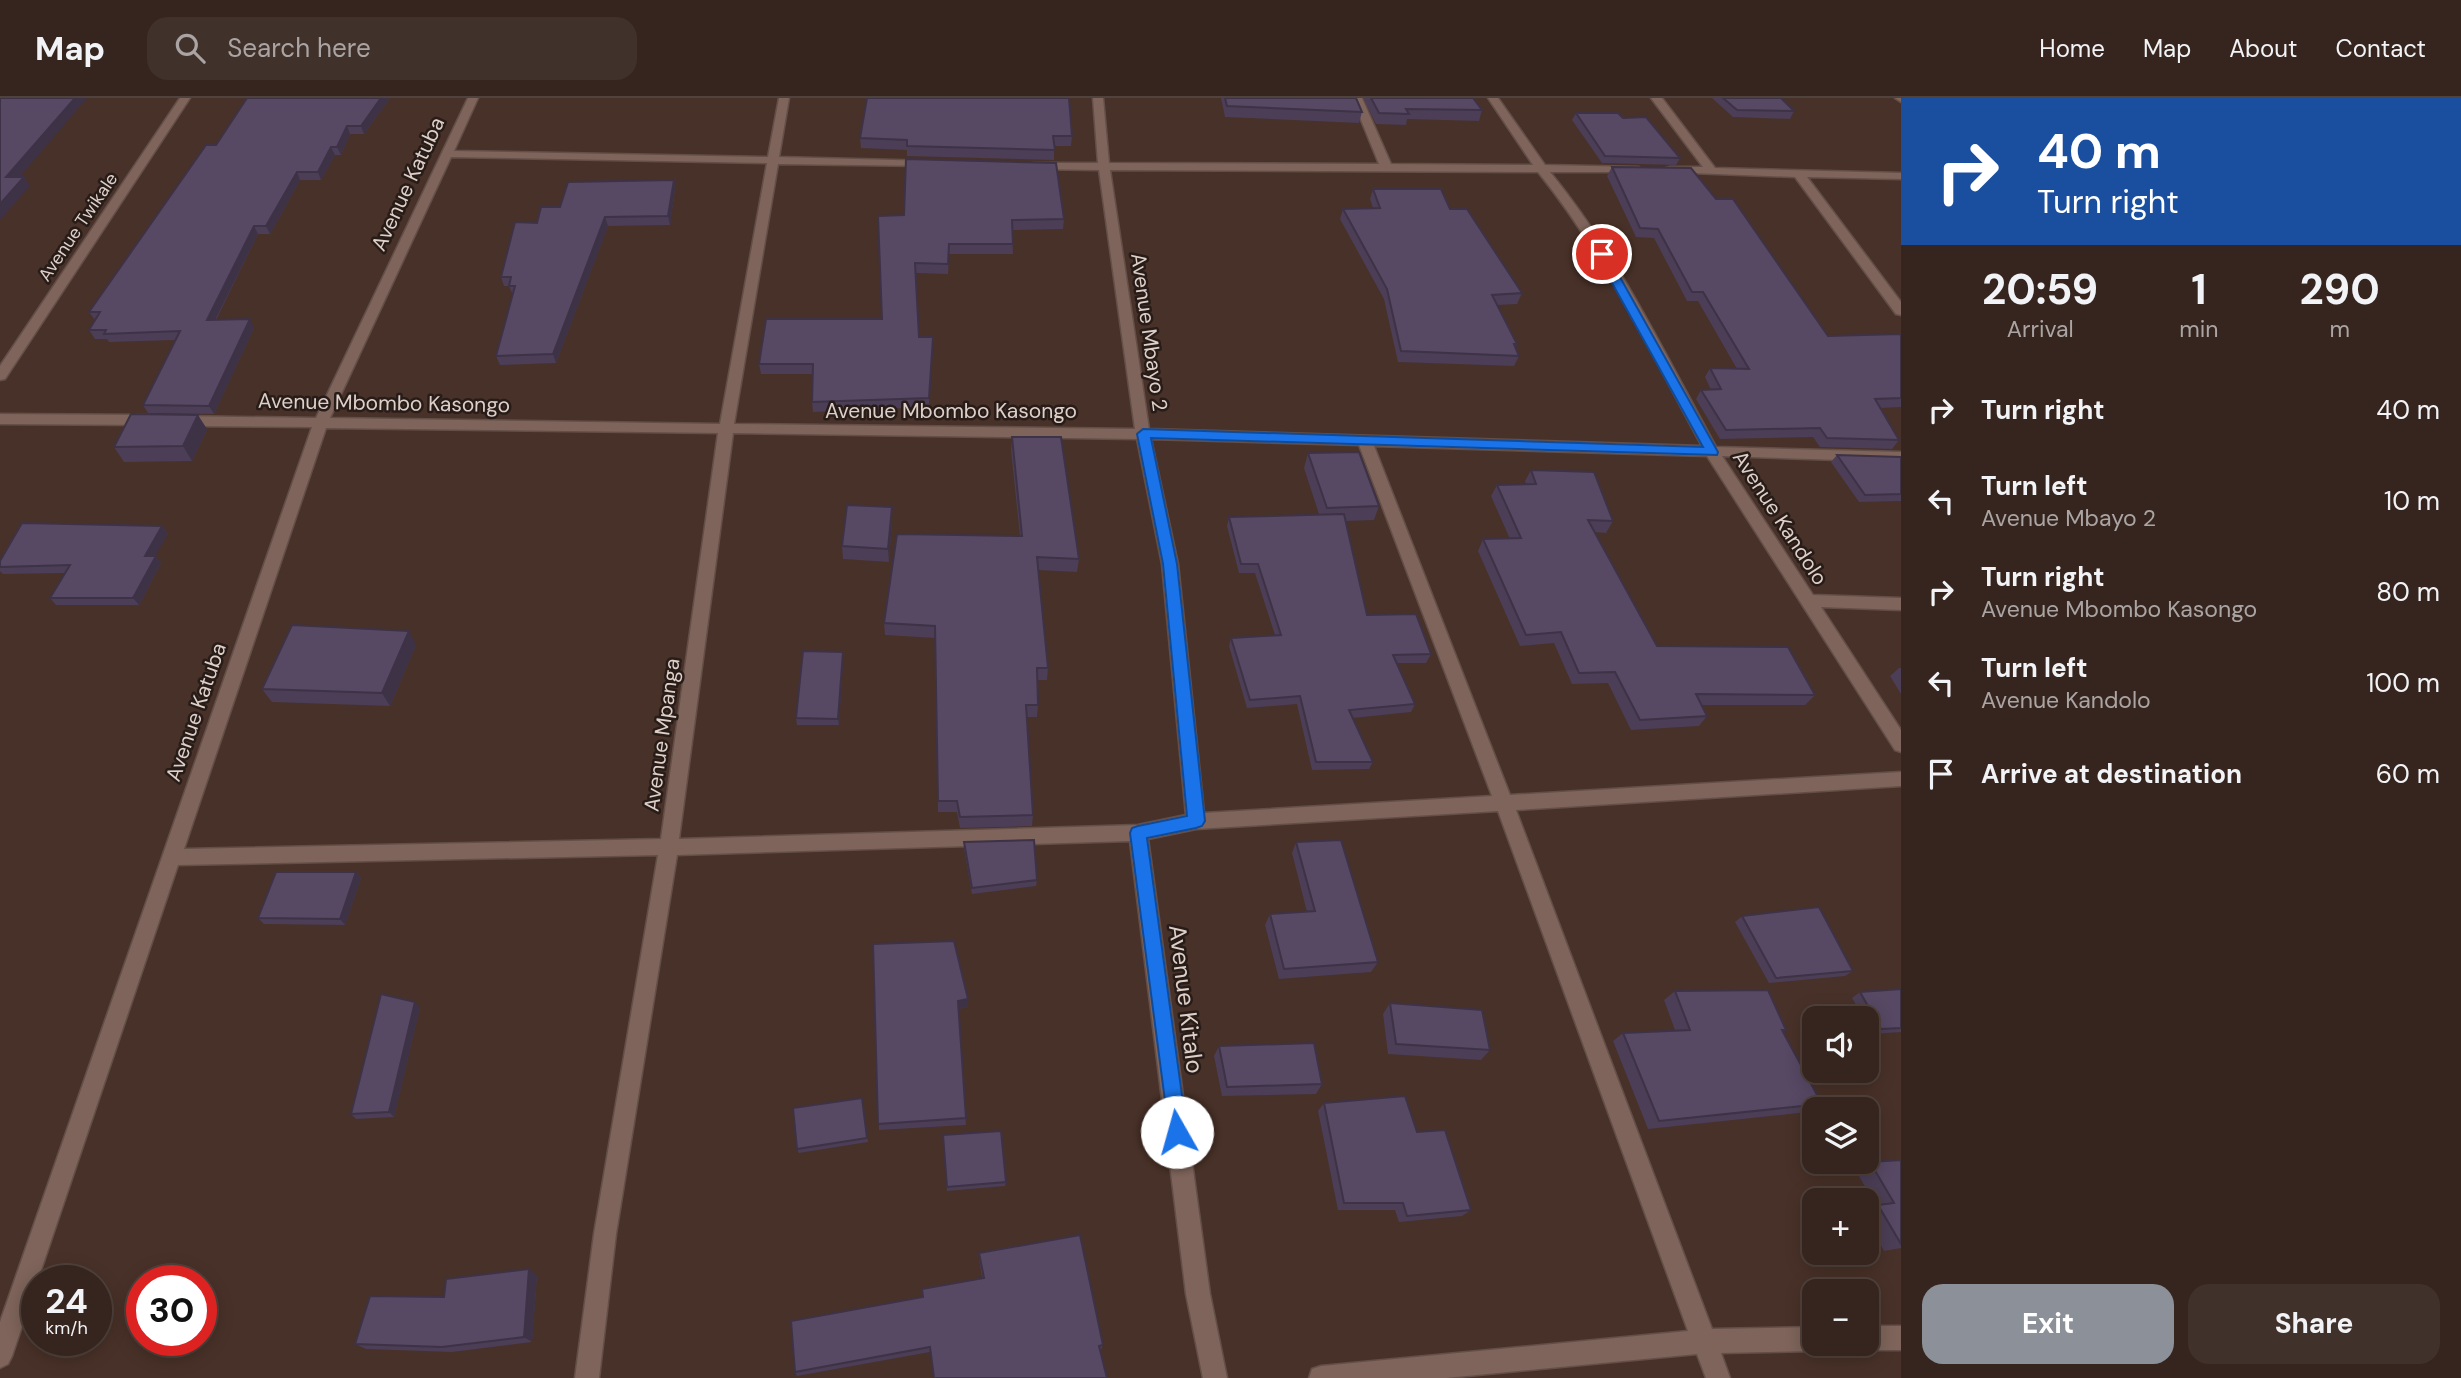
<!DOCTYPE html>
<meta charset="utf-8">
<style>
body{margin:0;font-family:"DM Sans",sans-serif;background:#41312b;color:#f1f3f6;height:100vh;display:flex;flex-direction:column;font-size:26px;white-space:nowrap}
*{box-sizing:border-box;margin:0}
p{font-size:23px;color:#aaa5a4}
.icon{flex:none;width:38px;height:38px;fill:none;stroke:currentColor;stroke-width:2;stroke-linecap:round;stroke-linejoin:round}
.map{position:relative;flex:1;overflow:hidden}
.side{display:flex;flex-direction:column;background:#36251e;width:560px}
.side>*{flex:none}
.banner{background:#1a4fa0;color:#fff;overflow:hidden}
.controls{position:absolute;left:1802px;top:908px;display:grid;gap:14px}
.controls a{display:grid;place-items:center;width:77px;height:77px;border-radius:14px;background:#36251e;box-shadow:0 4px 18px #0003,0 0 0 2px #50423c;font-size:35px}
.speed{position:absolute;left:21px;top:1167px;display:flex;gap:14px;font-size:35px;font-weight:700;text-align:center}
.speed>*{display:grid;place-content:center;width:91px;height:91px;border-radius:50%;background:#36251e;box-shadow:0 4px 18px #0003,0 0 0 2px #50423c;line-height:1}
.speed small{font-size:18px;font-weight:400}
.speed .limit{border:10px solid #d22;background:#fff;color:#111}
.pin{position:absolute;display:grid;place-items:center;width:60px;height:60px;color:#fff;margin:-30px;border:4px solid #fff;border-radius:50%;box-shadow:0 2px 7px #0007}
.me{position:absolute;width:77px;margin:-38px;rotate:353deg;stroke-linejoin:round;filter:drop-shadow(0 0 5px #0008)}
.turn{display:flex;align-items:center;gap:24px;height:147px;padding:0 21px;font-size:32px}
.turn .icon{width:91px;height:91px;stroke-width:2.5}
.turn b{display:block;font-size:49px;line-height:60px}
.eta{display:flex;justify-content:space-evenly;align-items:center;height:119px;text-align:center}
.eta b{font-size:42px;font-weight:700;line-height:49px}
.primary-button{display:flex;gap:14px;margin-top:auto;padding:14px 21px}
.primary-button a{flex:1;height:80px;border-radius:21px;background:#8c9099;color:#fff;font-size:28px;font-weight:700;line-height:80px;text-align:center}
.primary-button a+a{background:#41312b;color:#f1f3f6}
ul{padding:0;list-style:none}
li{display:flex;align-items:center;gap:21px;height:91px;padding:0 21px}
li div{flex:1}
li b{display:block;font-size:26px}
li em{font-style:normal}
header{display:flex;align-items:center;gap:42px;box-sizing:border-box;height:98px;padding:0 35px;background:#36251e;border-bottom:2px solid #50423c}
header strong{font-size:33px}
nav{display:flex;gap:38px;margin-inline-start:auto;font-size:24px}
.search{width:490px;height:63px;background:#41312b;display:flex;align-items:center;gap:18px;box-sizing:border-box;padding:0 24px;border-radius:21px;color:#aaa5a4;font-size:26px}
main{display:flex;flex:1;min-height:0}
.map>svg:first-child{display:block}
</style>
<header>
<strong>Map</strong>
<div class="search"><svg class="icon" aria-label="search" viewBox="0 0 24 24"><circle cx="10" cy="10" r="6"/><path d="M15 15l6 6"/></svg>Search here</div>
<nav><a>Home</a><a>Map</a><a>About</a><a>Contact</a></nav>
</header>
<main>
<div class="map">
<svg width="1901" height="1280" viewBox="0 0 1901 1280">
<rect width="100%" height="100%" fill="#483128"/>
<g fill="none" stroke-linecap="round" stroke-linejoin="round">
<g stroke="#634f48" stroke-width="3">
<g id="minor">
<path d="M 180,0 L 190,0 L 5,281 L 0,282 L 0,268 Z"/>
<path d="M 468,0 L 478,0 L 454,53 L 768,59 L 779,0 L 789,0 L 779,59 L 932,63 L 932,67 L 928,68 L 778,66 L 734,326 L 1135,331 L 1099,72 L 1033,71 L 1027,68 L 1033,65 L 1098,65 L 1093,0 L 1103,0 L 1109,65 L 1379,66 L 1352,0 L 1362,0 L 1391,66 L 1533,67 L 1488,0 L 1498,0 L 1545,67 L 1639,69 L 1641,71 L 1635,74 L 1550,74 C 1618,157 1665,256 1716,349 L 1901,354 L 1901,364 L 1722,358 L 1813,497 L 1901,500 L 1901,512 L 1821,509 L 1901,632 L 1901,654 L 1895,652 L 1707,358 L 1374,348 L 1510,697 L 1901,674 L 1901,688 L 1516,712 L 1712,1231 L 1815,1229 L 1815,1246 L 1825,1246 L 1823,1249 L 1815,1253 L 1721,1255 L 1730,1280 L 1706,1280 L 1697,1256 L 1446,1280 L 1309,1280 L 1312,1271 L 1321,1268 L 1688,1233 L 1498,713 L 1196,731 L 1148,741 L 1210,1196 L 1227,1280 L 1203,1280 L 1186,1196 L 1130,743 L 677,757 L 616,1136 L 599,1280 L 575,1280 L 594,1136 L 658,757 L 178,767 L 12,1258 L 8,1266 L 0,1270 L 0,1224 L 312,329 L 178,328 L 171,323 L 178,318 L 316,320 ZM 451,59 L 767,65 L 720,326 L 330,320 ZM 1110,72 L 1538,74 C 1605,157 1651,255 1702,348 L 1149,331 ZM 326,330 L 718,335 L 661,741 L 184,751 ZM 733,335 L 1137,341 L 1162,466 L 1186,717 L 1138,727 L 679,741 ZM 1151,341 L 1359,347 L 1492,698 L 1204,715 L 1178,466 Z"/>
<path d="M 1651,0 L 1662,0 L 1715,70 L 1901,75 L 1901,81 L 1807,79 L 1901,204 L 1901,217 L 1896,216 L 1795,79 L 1666,74 L 1666,70 L 1670,69 L 1703,69 Z"/>
<path d="M 1895,0 L 1901,0 L 1901,4 Z"/>
<path d="M 0,316 L 150,317 L 157,322 L 150,327 L 0,326 Z"/>
<path d="M 1867,1228 L 1901,1228 L 1901,1252 L 1867,1252 L 1859,1248 L 1858,1246 L 1867,1246 Z"/>
</g>
</g>
<use href="#minor" fill="#7e645a" fill-rule="evenodd"/>
</g>
<g fill="#4b3e56">
<path d="M 247,0 L 390,0 L 364,36 L 350,36 L 341,57 L 335,57 L 321,82 L 300,82 L 270,136 L 258,136 L 216,222 L 254,230 L 214,316 L 148,315 L 143,307 L 175,242 L 109,244 L 107,241 L 95,241 L 89,232 L 95,222 L 89,214 L 216,47 Z"/>
<path d="M 1221,0 L 1356,0 L 1362,14 L 1359,25 L 1225,19 Z"/>
<path d="M 1363,0 L 1473,0 L 1482,12 L 1479,23 L 1407,21 L 1406,27 L 1376,26 Z"/>
<path d="M 1712,0 L 1781,0 L 1794,13 L 1790,21 L 1733,19 Z"/>
<path d="M 1576,15 L 1623,20 L 1680,60 L 1676,67 L 1602,65 L 1572,22 Z"/>
<path d="M 1072,38 L 1071,48 L 1054,48 L 1054,62 L 907,58 L 907,52 L 861,50 L 860,40 Z"/>
<path d="M 1612,69 L 1828,238 L 1901,236 L 1901,309 L 1880,310 L 1899,342 L 1892,351 L 1820,349 L 1813,339 L 1720,341 L 1696,301 L 1701,292 L 1711,292 L 1705,279 L 1710,270 L 1737,271 L 1698,203 L 1687,203 L 1654,140 L 1636,139 L 1607,78 Z"/>
<path d="M 674,82 L 675,91 L 670,127 L 608,128 L 556,265 L 500,267 L 496,258 L 513,197 L 509,188 L 504,188 L 501,179 L 537,125 L 560,109 Z"/>
<path d="M 1373,91 L 1450,111 L 1522,195 L 1517,206 L 1497,207 L 1517,246 L 1515,250 L 1519,258 L 1514,268 L 1398,264 L 1384,201 L 1340,121 L 1343,111 L 1373,110 L 1370,101 Z"/>
<path d="M 878,118 L 1064,121 L 1063,131 L 1012,132 L 1013,156 L 949,156 L 948,176 L 916,175 L 919,239 L 933,249 L 929,309 L 813,314 L 812,304 L 813,276 L 761,276 L 759,266 L 882,221 Z"/>
<path d="M 207,331 L 192,363 L 124,364 L 114,349 Z"/>
<path d="M 1012,339 L 1079,461 L 1077,474 L 1038,472 L 1048,570 L 1047,582 L 1038,582 L 1038,607 L 1037,619 L 1027,619 L 1033,717 L 1032,728 L 960,730 L 957,714 L 938,714 L 936,540 L 885,537 L 884,525 L 1020,438 L 1011,352 Z"/>
<path d="M 1308,355 L 1379,408 L 1374,422 L 1346,423 L 1367,517 L 1431,556 L 1426,565 L 1397,565 L 1415,606 L 1411,614 L 1353,620 L 1373,664 L 1369,671 L 1312,672 L 1297,606 L 1247,610 L 1229,548 L 1231,540 L 1275,537 L 1255,475 L 1239,475 L 1227,428 L 1229,419 L 1319,416 L 1304,370 Z"/>
<path d="M 1837,357 L 1901,359 L 1901,403 L 1859,404 L 1831,364 Z"/>
<path d="M 1531,372 L 1613,423 L 1606,435 L 1594,434 L 1657,548 L 1815,597 L 1805,607 L 1702,607 L 1707,618 L 1699,628 L 1631,632 L 1608,585 L 1572,586 L 1554,545 L 1520,548 L 1478,453 L 1483,441 L 1510,441 L 1491,398 L 1497,387 L 1526,386 L 1525,383 Z"/>
<path d="M 892,422 L 889,464 L 843,461 L 842,448 Z"/>
<path d="M 162,428 L 168,435 L 155,458 L 161,465 L 139,507 L 56,507 L 50,500 L 65,475 L 3,476 L 0,473 L 0,463 Z"/>
<path d="M 416,547 L 390,608 L 272,604 L 262,591 Z"/>
<path d="M 843,554 L 843,561 L 839,627 L 797,627 L 796,620 Z"/>
<path d="M 1899,570 L 1901,570 L 1901,596 L 1890,578 Z"/>
<path d="M 964,744 L 1037,782 L 1036,788 L 972,796 L 964,751 Z"/>
<path d="M 1296,744 L 1378,864 L 1371,874 L 1279,881 L 1265,827 L 1270,816 L 1307,814 L 1292,755 Z"/>
<path d="M 356,774 L 361,780 L 345,827 L 264,826 L 258,820 Z"/>
<path d="M 1742,818 L 1853,873 L 1845,878 L 1769,885 L 1735,824 Z"/>
<path d="M 873,846 L 968,901 L 968,909 L 958,911 L 966,1027 L 879,1032 Z"/>
<path d="M 1901,891 L 1901,934 L 1873,936 L 1867,927 L 1867,920 L 1864,920 L 1852,900 L 1860,894 Z"/>
<path d="M 1675,893 L 1786,932 L 1783,934 L 1822,1006 L 1808,1014 L 1648,1031 L 1613,943 L 1623,935 L 1675,932 L 1664,902 Z"/>
<path d="M 1390,905 L 1490,952 L 1481,962 L 1388,956 L 1383,916 Z"/>
<path d="M 420,909 L 394,1019 L 356,1021 L 351,1016 Z"/>
<path d="M 1219,948 L 1322,986 L 1316,996 L 1222,998 L 1214,958 Z"/>
<path d="M 862,1000 L 868,1044 L 799,1055 L 797,1051 Z"/>
<path d="M 1324,1005 L 1417,1034 L 1471,1112 L 1462,1118 L 1399,1124 L 1395,1112 L 1338,1112 L 1318,1013 Z"/>
<path d="M 943,1037 L 1006,1084 L 1005,1088 L 947,1093 Z"/>
<path d="M 1901,1062 L 1901,1150 L 1884,1153 L 1867,1122 L 1867,1112 L 1876,1108 L 1855,1071 L 1870,1064 Z"/>
<path d="M 979,1155 L 1103,1247 L 1101,1252 L 930,1254 L 797,1278 L 795,1274 L 922,1199 L 982,1180 L 979,1160 Z"/>
<path d="M 537,1177 L 532,1244 L 452,1254 L 366,1251 L 355,1246 Z"/>
</g>
<g fill="#3d3246">
<path d="M 75,0 L 87,0 L 12,88 L 6,79 Z"/>
<path d="M 381,0 L 390,0 L 364,36 L 361,28 Z"/>
<path d="M 347,28 L 350,36 L 341,57 L 337,49 Z"/>
<path d="M 331,49 L 335,57 L 321,82 L 318,74 Z"/>
<path d="M 297,74 L 300,82 L 270,136 L 266,128 Z"/>
<path d="M 24,79 L 30,88 L 0,122 L 0,106 Z"/>
<path d="M 674,82 L 675,91 L 670,127 L 668,118 Z"/>
<path d="M 605,119 L 608,128 L 556,265 L 553,256 Z"/>
<path d="M 254,128 L 258,136 L 211,230 L 207,222 Z"/>
<path d="M 250,221 L 254,230 L 214,316 L 209,308 Z"/>
<path d="M 933,239 L 933,249 L 929,309 L 929,300 Z"/>
<path d="M 198,317 L 207,331 L 192,363 L 183,348 Z"/>
<path d="M 892,409 L 892,422 L 889,464 L 888,451 Z"/>
<path d="M 162,428 L 168,435 L 151,466 L 145,458 Z"/>
<path d="M 156,458 L 161,465 L 139,507 L 133,500 Z"/>
<path d="M 409,533 L 416,547 L 390,608 L 382,595 Z"/>
<path d="M 843,554 L 843,561 L 839,627 L 838,621 Z"/>
<path d="M 356,774 L 361,780 L 345,827 L 340,821 Z"/>
<path d="M 968,901 L 968,909 L 958,911 L 958,903 Z"/>
<path d="M 415,904 L 420,909 L 394,1019 L 389,1014 Z"/>
<path d="M 529,1171 L 537,1177 L 532,1244 L 524,1239 Z"/>
</g>
<g fill="#574864" stroke="#3d3246" stroke-width="2">
<path d="M 0,0 L 75,0 L 6,79 L 24,79 L 0,106 Z"/>
<path d="M 247,0 L 381,0 L 361,28 L 347,28 L 337,49 L 331,49 L 318,74 L 297,74 L 266,128 L 254,128 L 207,222 L 250,221 L 209,308 L 143,307 L 180,233 L 104,236 L 106,232 L 89,232 L 100,214 L 89,214 L 206,47 L 216,47 Z"/>
<path d="M 867,0 L 1069,0 L 1072,38 L 1053,38 L 1055,52 L 907,48 L 907,42 L 860,40 Z"/>
<path d="M 1225,0 L 1356,0 L 1362,14 L 1227,8 Z"/>
<path d="M 1371,0 L 1473,0 L 1482,12 L 1406,11 L 1409,16 L 1379,15 Z"/>
<path d="M 1723,0 L 1781,0 L 1794,13 L 1737,12 Z"/>
<path d="M 1576,15 L 1618,15 L 1623,20 L 1646,19 L 1680,60 L 1605,58 Z"/>
<path d="M 906,61 L 1056,65 L 1064,121 L 1012,122 L 1013,146 L 949,146 L 948,166 L 915,165 L 919,239 L 933,239 L 929,300 L 812,304 L 813,266 L 759,266 L 766,221 L 882,221 L 878,118 L 904,117 Z"/>
<path d="M 1612,69 L 1691,70 L 1716,101 L 1733,101 L 1828,238 L 1901,236 L 1901,300 L 1875,301 L 1899,342 L 1827,340 L 1820,330 L 1726,332 L 1701,292 L 1721,291 L 1710,270 L 1749,271 L 1703,194 L 1692,194 L 1658,131 L 1640,130 Z"/>
<path d="M 674,82 L 668,118 L 605,119 L 553,256 L 496,258 L 515,188 L 509,188 L 511,179 L 501,179 L 515,124 L 537,125 L 541,109 L 560,109 L 568,84 Z"/>
<path d="M 1373,91 L 1441,91 L 1450,111 L 1467,111 L 1522,195 L 1492,197 L 1517,246 L 1514,246 L 1519,258 L 1401,253 L 1387,191 L 1343,111 L 1380,110 Z"/>
<path d="M 131,316 L 198,317 L 183,348 L 114,349 Z"/>
<path d="M 1012,339 L 1061,339 L 1079,461 L 1037,459 L 1048,570 L 1037,570 L 1038,607 L 1026,607 L 1033,717 L 960,719 L 957,703 L 938,703 L 935,528 L 884,525 L 897,436 L 1022,438 Z"/>
<path d="M 1359,354 L 1379,408 L 1327,410 L 1308,355 Z"/>
<path d="M 1837,357 L 1901,359 L 1901,396 L 1865,397 Z"/>
<path d="M 1531,372 L 1594,374 L 1613,423 L 1588,422 L 1657,548 L 1788,549 L 1815,597 L 1696,596 L 1707,618 L 1640,622 L 1615,574 L 1579,575 L 1561,534 L 1526,537 L 1483,441 L 1521,440 L 1497,387 L 1536,386 Z"/>
<path d="M 847,407 L 892,409 L 888,451 L 842,448 Z"/>
<path d="M 1344,416 L 1367,517 L 1416,516 L 1431,556 L 1393,557 L 1415,606 L 1349,612 L 1373,664 L 1316,664 L 1300,598 L 1250,602 L 1231,540 L 1281,537 L 1258,466 L 1241,466 L 1229,419 Z"/>
<path d="M 22,425 L 162,428 L 145,458 L 156,458 L 133,500 L 50,500 L 70,467 L 0,469 L 0,463 Z"/>
<path d="M 292,527 L 409,533 L 382,595 L 262,591 Z"/>
<path d="M 803,553 L 843,554 L 838,621 L 796,620 Z"/>
<path d="M 1034,742 L 1037,782 L 972,790 L 964,744 Z"/>
<path d="M 1341,742 L 1378,864 L 1284,871 L 1270,816 L 1315,813 L 1296,744 Z"/>
<path d="M 276,774 L 356,774 L 340,821 L 258,820 Z"/>
<path d="M 1819,809 L 1853,873 L 1776,880 L 1742,818 Z"/>
<path d="M 954,843 L 968,901 L 958,903 L 966,1020 L 878,1026 L 873,846 Z"/>
<path d="M 1901,891 L 1901,930 L 1881,931 L 1860,894 Z"/>
<path d="M 1768,892 L 1786,932 L 1782,932 L 1822,1006 L 1659,1023 L 1623,935 L 1690,932 L 1675,893 Z"/>
<path d="M 381,896 L 415,904 L 389,1014 L 351,1016 Z"/>
<path d="M 1390,905 L 1482,912 L 1490,952 L 1396,946 Z"/>
<path d="M 1314,945 L 1322,986 L 1227,989 L 1219,948 Z"/>
<path d="M 1405,998 L 1417,1034 L 1445,1032 L 1471,1112 L 1407,1118 L 1403,1105 L 1344,1105 L 1324,1005 Z"/>
<path d="M 862,1000 L 867,1040 L 797,1051 L 793,1010 Z"/>
<path d="M 1001,1033 L 1006,1084 L 947,1089 L 943,1037 Z"/>
<path d="M 1901,1062 L 1901,1146 L 1878,1107 L 1894,1105 L 1870,1064 Z"/>
<path d="M 1080,1137 L 1103,1247 L 1099,1248 L 1107,1280 L 934,1280 L 930,1249 L 795,1274 L 791,1223 L 923,1199 L 922,1191 L 984,1180 L 979,1155 Z"/>
<path d="M 529,1171 L 524,1239 L 442,1249 L 355,1246 L 370,1198 L 444,1199 L 446,1181 Z"/>
</g>
<path fill="#1a73e8" stroke="#114b97" stroke-width="2" d="M 1602,152 L 1607,156 L 1718,354 L 1717,357 L 1151,340 L 1177,466 L 1205,723 L 1202,728 L 1196,730 L 1147,740 L 1187,1034 L 1184,1041 L 1177,1043 L 1170,1041 L 1130,735 L 1132,730 L 1138,728 L 1187,718 L 1163,466 L 1137,336 L 1143,331 L 1703,349 L 1596,156 Z"/>
<g text-anchor="middle" stroke-width="5" stroke-linejoin="round" paint-order="stroke">
<g font-size="18" fill="#decfc9" stroke="#271c18">
<text transform="translate(78 129) rotate(-56)" y="6">Avenue Twikale</text>
</g>
<g font-size="21" fill="#decfc9" stroke="#271c18">
<text transform="translate(408 86) rotate(-65)" y="7">Avenue Katuba</text>
<text transform="translate(1149 234) rotate(82)" y="7">Avenue Mbayo 2</text>
<text transform="translate(384 305) rotate(1)" y="7">Avenue Mbombo Kasongo</text>
<text x="951" y="320">Avenue Mbombo Kasongo</text>
<text transform="translate(1780 420) rotate(57)" y="7">Avenue Kandolo</text>
<text transform="translate(196 614) rotate(-71)" y="7">Avenue Katuba</text>
<text transform="translate(662 637) rotate(-82)" y="7">Avenue Mpanga</text>
</g>
<g font-size="24" fill="#decfc9" stroke="#271c18">
<text transform="translate(1186 901) rotate(83)" y="8">Avenue Kitalo</text>
</g>
</g>
</svg>
<div class="controls">
<a><svg class="icon" aria-label="sound" viewBox="0 0 24 24"><path d="M4 9h4l5-4v14l-5-4H4zM17 9q2 3 0 6"/></svg></a>
<a><svg class="icon" aria-label="layers" viewBox="0 0 24 24"><path d="M12 4l9 5-9 5-9-5zM3 14l9 5 9-5"/></svg></a>
<a>+</a>
<a>−</a>
</div>
<div class="speed"><div>24<small>km/h</small></div><div class="limit">30</div></div>
<div class="pin" style="left:1602px;top:156px;background:#d93025"><svg class="icon" aria-label="arrive" viewBox="0 0 24 24"><path d="M6 21V4h12l-3 4 3 4H6"/></svg></div>
<svg class="me" style="left:1177px;top:1034px" viewBox="-20 -20 40 40"><circle r="19" fill="#fff"/><path d="M0-13L10 11 0 6-10 11z" fill="#1a73e8"/></svg>
</div>
<section class="side">
<div class="banner">
<div class="turn"><svg class="icon" aria-label="right" viewBox="0 0 24 24"><path d="M7 20v-9h11M14 6l5 5-5 5"/></svg><div><b>40 m</b>Turn right</div></div>
</div>
<div class="eta">
<div><b>20:59</b><p>Arrival</p></div>
<div><b>1</b><p>min</p></div>
<div><b>290</b><p>m</p></div>
</div>
<ul>
<li><svg class="icon" aria-label="right" viewBox="0 0 24 24"><path d="M7 20v-9h11M14 6l5 5-5 5"/></svg><div><b>Turn right</b></div><em>40 m</em></li>
<li><svg class="icon" aria-label="left" viewBox="0 0 24 24"><path d="M17 20v-9H6M10 6l-5 5 5 5"/></svg><div><b>Turn left</b><p>Avenue Mbayo 2</p></div><em>10 m</em></li>
<li><svg class="icon" aria-label="right" viewBox="0 0 24 24"><path d="M7 20v-9h11M14 6l5 5-5 5"/></svg><div><b>Turn right</b><p>Avenue Mbombo Kasongo</p></div><em>80 m</em></li>
<li><svg class="icon" aria-label="left" viewBox="0 0 24 24"><path d="M17 20v-9H6M10 6l-5 5 5 5"/></svg><div><b>Turn left</b><p>Avenue Kandolo</p></div><em>100 m</em></li>
<li><svg class="icon" aria-label="arrive" viewBox="0 0 24 24"><path d="M6 21V4h12l-3 4 3 4H6"/></svg><div><b>Arrive at destination</b></div><em>60 m</em></li>
</ul>
<div class="primary-button"><a>Exit</a><a>Share</a></div>
</section>
</main>
